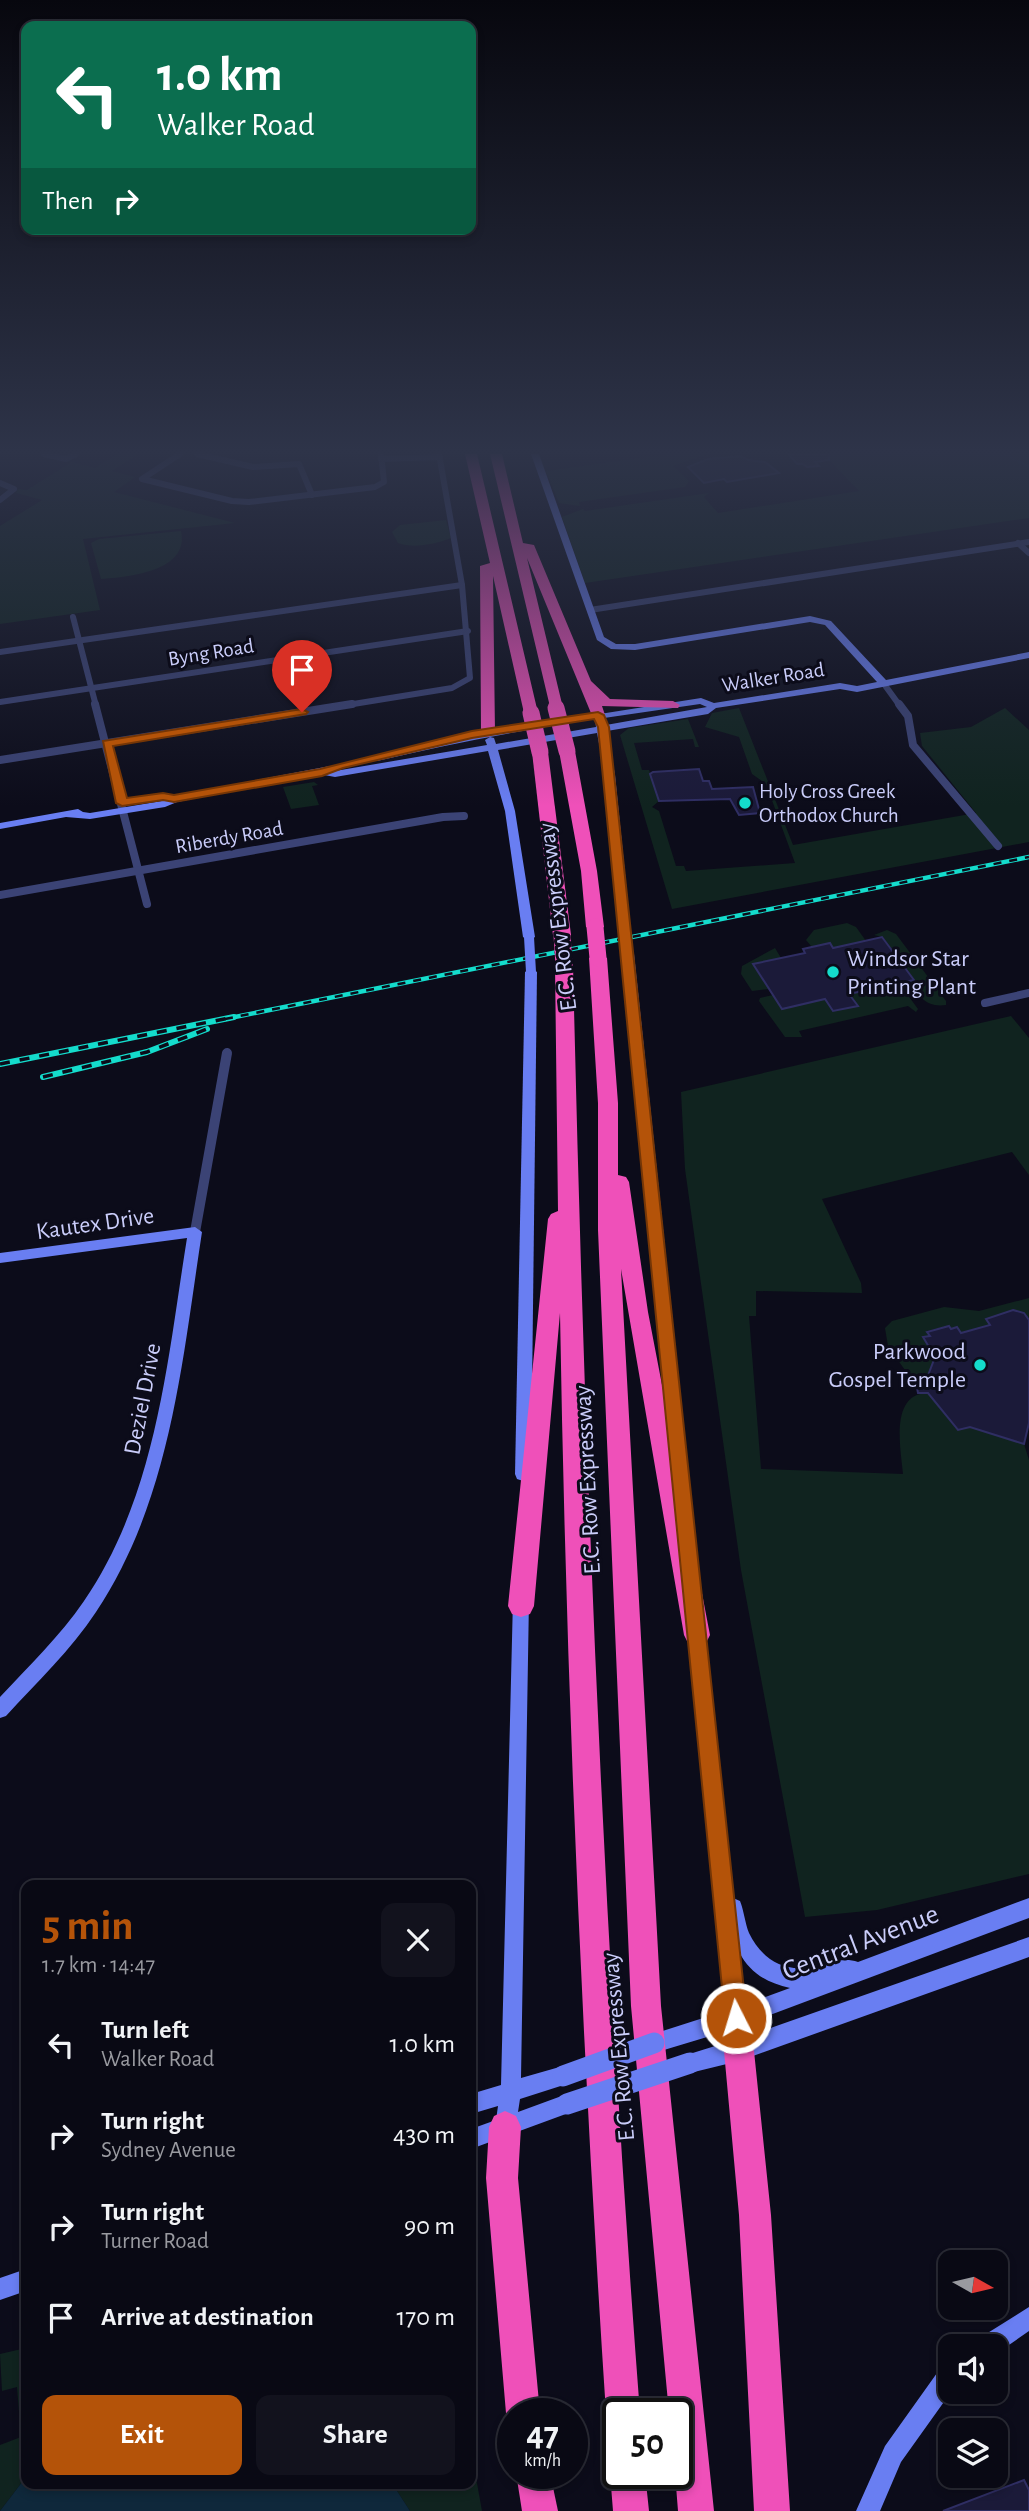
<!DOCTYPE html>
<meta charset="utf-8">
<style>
body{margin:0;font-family:"Alegreya Sans",sans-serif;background:#12121d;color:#f1f3f6;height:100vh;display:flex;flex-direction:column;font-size:26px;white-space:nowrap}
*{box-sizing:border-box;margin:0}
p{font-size:23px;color:#999aa0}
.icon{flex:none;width:38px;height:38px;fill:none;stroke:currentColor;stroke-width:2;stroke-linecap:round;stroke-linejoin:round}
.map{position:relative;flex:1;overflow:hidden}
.details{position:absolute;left:21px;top:1880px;width:455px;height:609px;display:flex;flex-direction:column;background:#090914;border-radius:14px;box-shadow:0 4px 10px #0003,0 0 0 2px #292a34}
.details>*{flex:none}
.banner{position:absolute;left:21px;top:21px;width:455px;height:214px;border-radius:14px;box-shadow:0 4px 10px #0003,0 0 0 2px #292a34;background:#0b6e4f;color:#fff;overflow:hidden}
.needle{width:46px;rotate:98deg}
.buttons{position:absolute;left:938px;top:2250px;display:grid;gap:14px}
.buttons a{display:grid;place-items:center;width:70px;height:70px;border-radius:14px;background:#090914;box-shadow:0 4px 10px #0003,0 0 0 2px #292a34;font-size:35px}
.speed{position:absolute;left:497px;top:2398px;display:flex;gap:14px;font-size:35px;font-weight:700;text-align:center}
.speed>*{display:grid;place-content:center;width:91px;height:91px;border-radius:50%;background:#090914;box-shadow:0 4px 10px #0003,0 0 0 2px #292a34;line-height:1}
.speed small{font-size:18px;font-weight:400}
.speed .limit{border:4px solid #111;border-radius:10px;background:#fff;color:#111}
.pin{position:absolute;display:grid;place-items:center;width:60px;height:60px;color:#fff;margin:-72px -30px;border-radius:50% 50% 50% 0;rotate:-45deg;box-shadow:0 0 7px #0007}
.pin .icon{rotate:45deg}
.me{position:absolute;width:77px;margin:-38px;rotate:355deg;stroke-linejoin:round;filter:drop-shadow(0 0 5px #0008)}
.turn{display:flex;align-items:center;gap:24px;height:147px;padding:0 21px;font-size:32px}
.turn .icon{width:91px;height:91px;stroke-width:2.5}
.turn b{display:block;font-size:49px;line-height:60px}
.then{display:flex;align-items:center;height:66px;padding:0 21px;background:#0003;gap:14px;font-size:26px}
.round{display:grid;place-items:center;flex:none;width:74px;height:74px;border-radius:14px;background:#12121d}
.overview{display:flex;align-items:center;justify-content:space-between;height:119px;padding:0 21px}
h1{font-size:42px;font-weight:700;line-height:52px;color:#b45309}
.action{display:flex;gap:14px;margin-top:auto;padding:14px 21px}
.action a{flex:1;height:80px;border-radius:14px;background:#b45309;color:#fff;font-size:28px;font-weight:700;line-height:80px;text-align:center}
.action a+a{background:#12121d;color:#f1f3f6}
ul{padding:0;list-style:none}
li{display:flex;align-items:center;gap:21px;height:91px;padding:0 21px}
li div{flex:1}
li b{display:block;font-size:26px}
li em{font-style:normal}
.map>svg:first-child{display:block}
</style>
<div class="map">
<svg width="1029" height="2511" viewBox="0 0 1029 2511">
<rect width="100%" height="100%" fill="#0c0c1a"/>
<g fill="#10231f">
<path d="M 117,454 L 139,454 L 112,471 L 135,477 L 114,492 L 235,523 L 83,539 L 100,610 L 0,624 L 0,526 L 42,500 L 16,493 L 18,489 L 27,490 L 70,463 L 66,460 L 95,468 Z"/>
<path d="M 669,454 L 707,454 L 673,466 L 689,481 L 685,487 L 579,502 L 580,506 L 559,503 L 546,471 Z"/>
<path d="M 817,454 L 1029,454 L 1029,518 L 585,583 L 562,517 L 583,509 L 585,511 L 709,493 L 704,497 L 718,513 L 859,491 L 829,460 L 824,461 Z"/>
<path d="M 446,520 L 451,538 C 436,544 413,549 398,543 L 392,532 L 400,525 Z"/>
<path d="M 181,531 C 190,571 129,577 101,579 L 91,543 L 99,539 Z"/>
<path d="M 739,708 L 793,845 L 976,813 L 922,746 L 920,733 L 971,727 L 1005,708 L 1029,730 L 1029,842 L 672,909 L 620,735 L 629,728 L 688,719 L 699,747 L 695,747 L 693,739 L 634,743 L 642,770 L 649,770 L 659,801 L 652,807 L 659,811 L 676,866 L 684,866 L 686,871 L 795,863 L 766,784 L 752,774 L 739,737 L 705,727 L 712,713 Z"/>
<path d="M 314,782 L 318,785 L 312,786 L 319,805 L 291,809 L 283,787 Z"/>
<path d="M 847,923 L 856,927 L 866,941 L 833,948 L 829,943 L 812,947 L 806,940 L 814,930 Z"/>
<path d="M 887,930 L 896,934 L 946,1001 L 946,1005 C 926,1008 919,996 908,981 L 914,979 L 883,937 L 874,935 Z"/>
<path d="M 775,948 L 781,958 L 753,964 L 769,989 L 752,991 L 741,974 L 742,966 Z"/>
<path d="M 899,983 L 918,1009 L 916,1012 L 908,1006 L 799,1031 L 802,1037 L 785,1037 L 759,1001 L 760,998 L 773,995 L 783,1009 L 825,999 L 834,1011 L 857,1006 L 849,994 Z"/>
<path d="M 1011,1016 L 1029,1038 L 1029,1175 L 1012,1152 L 822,1199 L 861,1283 L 862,1293 L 756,1291 L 756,1316 L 749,1316 L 761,1469 L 903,1474 C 901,1450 889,1393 928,1393 L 957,1430 L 970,1427 L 1024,1444 L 1029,1460 L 1029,1874 L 877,1910 L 805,1917 L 741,1570 L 685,1169 L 681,1092 Z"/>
<path d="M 1029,1298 L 1029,1318 L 1013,1310 L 986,1319 L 990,1325 L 961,1333 L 957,1327 L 951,1329 L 948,1326 L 927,1331 L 930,1336 L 924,1337 L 937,1353 L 927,1378 L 907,1373 L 888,1346 L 885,1328 L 892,1321 L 944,1307 L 979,1311 Z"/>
<path d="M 26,2348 L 26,2477 L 0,2511 L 0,2445 L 21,2437 L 17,2387 L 2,2391 L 0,2354 Z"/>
<path d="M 471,2450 L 482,2511 L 410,2511 L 392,2483 L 471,2483 Z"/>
</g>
<path fill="#0f283b" d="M 26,2477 L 26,2483 L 392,2483 L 410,2511 L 0,2511 Z"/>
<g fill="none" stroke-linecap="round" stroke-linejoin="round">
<path stroke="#0f283b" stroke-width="2" d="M 1005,454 L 1029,467"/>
</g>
<g fill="#1b1a39" stroke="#2f2e63" stroke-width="2">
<path d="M 788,454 L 829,454 L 829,460 L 815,462 L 819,466 L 807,467 L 803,464 L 797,464 Z"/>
<path d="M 741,456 L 748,460 L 765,462 L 779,473 L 727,482 L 724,479 L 704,483 L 688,467 L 708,459 Z"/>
<path d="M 699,769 L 703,781 L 709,781 L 712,789 L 753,787 L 760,813 L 739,815 L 730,799 L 659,801 L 650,774 L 653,772 Z"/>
<path d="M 882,937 L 914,980 L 849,994 L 858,1006 L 833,1011 L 825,999 L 782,1009 L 753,964 L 805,953 L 803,949 L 830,943 L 833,948 Z"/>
<path d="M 1013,1310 L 1024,1313 L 1029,1320 L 1029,1423 L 1024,1444 L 970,1427 L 958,1430 L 928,1393 L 918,1393 L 915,1377 L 927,1378 L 935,1357 L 923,1337 L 930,1336 L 927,1332 L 949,1326 L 951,1329 L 957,1327 L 961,1333 L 990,1325 L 986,1319 Z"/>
<path d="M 1024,2480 L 1029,2490 L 1029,2511 L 943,2511 Z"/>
</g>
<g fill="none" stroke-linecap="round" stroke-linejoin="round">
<g stroke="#3b4375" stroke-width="6">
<path d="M 44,454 L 66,459 L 76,454"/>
<path d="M 180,454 L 142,479 L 232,501 L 249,502 L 375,487 L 384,482 L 381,454"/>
<path d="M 197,454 L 253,467 L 299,464 L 312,495"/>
<path d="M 381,459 L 440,457"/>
<path d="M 0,483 L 14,489 L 0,500"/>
<path d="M 1018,543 L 1029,553"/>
<path d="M 590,610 L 1029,542"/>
<path d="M 73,617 L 96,706"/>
<path d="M 0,652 L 462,585"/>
<path d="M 884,684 L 900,706"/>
<path d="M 0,702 L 468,631"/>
<path d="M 341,706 L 452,688 L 470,678 L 462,585 L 439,454"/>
</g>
<g stroke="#3b4375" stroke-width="8">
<path d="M 95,704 L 147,904"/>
<path d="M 899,704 L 908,716 L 913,745 L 998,846"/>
<path d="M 0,760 L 352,704"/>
<path d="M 0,895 L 443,817 L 464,816"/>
<path d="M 985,1003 L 1029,993"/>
</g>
<path stroke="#3b4375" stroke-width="10" d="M 195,1232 L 227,1053"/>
<g fill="#697ef2" fill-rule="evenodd">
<path d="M 531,454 L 539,454 L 604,637 L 616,644 L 635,644 L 810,616 L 831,621 L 886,680 L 1029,652 L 1029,658 L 857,692 L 840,689 L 716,708 L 708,714 L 607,731 L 615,775 L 630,923 L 624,927 L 618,923 L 605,775 L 597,733 L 498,750 L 515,811 L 535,937 L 529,941 L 523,937 L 505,811 L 488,751 L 335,777 L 319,774 L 177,802 L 165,807 L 90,819 L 66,817 L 0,829 L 0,823 L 78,809 L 83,812 L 90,813 L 162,801 L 174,796 L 330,766 L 334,767 L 335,771 L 487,745 L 485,740 L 490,737 L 494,738 L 496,744 L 596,727 L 595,719 C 522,730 449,744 377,761 L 372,758 L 417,746 L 498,730 L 701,698 L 714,703 L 840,683 L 857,686 L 877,682 L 825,625 L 810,622 L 635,650 L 611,649 L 597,640 ZM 700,704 L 707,707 L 606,725 L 604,718 Z"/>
<path d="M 628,950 L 634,954 L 693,1513 L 691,1518 L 685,1520 L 679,1518 L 677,1513 L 622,954 Z"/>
<path d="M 531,968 L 537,972 L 531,1474 L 529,1479 L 523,1481 L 517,1479 L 515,1474 L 525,972 Z"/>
<path d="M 195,1227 L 202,1232 C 182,1362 171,1499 96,1612 C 71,1650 37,1682 6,1716 L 0,1718 L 0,1697 C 29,1666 60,1636 84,1601 C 157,1494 167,1362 187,1238 L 0,1263 L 0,1253 Z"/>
<path d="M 521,1591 L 527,1594 L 529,1599 L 521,2078 L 563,2066 L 570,2069 L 573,2076 L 570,2083 L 520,2099 L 518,2112 L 567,2094 L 574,2097 L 577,2104 L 574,2111 L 471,2149 L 471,2129 L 496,2120 L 498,2106 L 471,2114 L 471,2094 L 501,2085 L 513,1599 L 515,1594 Z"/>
<path d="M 696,1619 L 702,1621 L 704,1627 L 733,1898 L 740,1901 C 744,1911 745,1923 749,1933 C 762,1960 786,1974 815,1966 C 830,1963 843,1957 858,1962 L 1029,1898 L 1029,1918 L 746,2024 L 748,2036 L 1029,1937 L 1029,1957 L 739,2061 L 690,2073 L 683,2070 L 680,2063 L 683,2056 L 728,2042 L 727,2031 L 654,2053 L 647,2050 L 644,2043 L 647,2036 L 725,2011 L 688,1627 L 690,1621 ZM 739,1952 C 750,1973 767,1983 790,1988 L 744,2005 Z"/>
<path d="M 26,2269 L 26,2291 L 0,2300 L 0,2278 Z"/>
<path d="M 1029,2307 L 1029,2331 L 996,2354 L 996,2347 L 975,2347 L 978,2339 Z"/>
<path d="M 950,2363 L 951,2392 L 901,2462 L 880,2511 L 856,2511 L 885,2446 L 942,2366 Z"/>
</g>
<g fill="#ef50b9" fill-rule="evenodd">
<path d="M 465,454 L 477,454 L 538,713 L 531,717 L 524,713 L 493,576 L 495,733 L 488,737 L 481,733 L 480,566 L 490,563 Z"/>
<path d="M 490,454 L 502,454 L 523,543 L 534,545 L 591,681 L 610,699 L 673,701 L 680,705 L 678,708 L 602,706 L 605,715 L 603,718 L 593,718 L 527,558 L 563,708 L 561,711 L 551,711 Z"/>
<path d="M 567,746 L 575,751 L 597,871 L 604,927 L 595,932 L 586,927 L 581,871 L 559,751 Z"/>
<path d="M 540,747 L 548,752 L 571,935 L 562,940 L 553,935 L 532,752 Z"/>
<path d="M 598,952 L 607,958 L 618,1103 L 618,1175 L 626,1177 L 629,1182 L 648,1312 L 710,1635 L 706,1643 L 697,1647 L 688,1643 L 684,1635 L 621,1269 L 661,2006 L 714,2511 L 678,2511 L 675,2473 L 677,2473 L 677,2413 L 669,2413 L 631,2006 L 598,1230 L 598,1103 L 589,958 Z"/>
<path d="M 564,959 L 573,965 C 584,1448 603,1931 640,2413 L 618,2413 L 618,2428 L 611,2425 L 606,2413 C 582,2047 566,1680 560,1313 L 534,1606 L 530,1614 L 521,1617 L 512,1614 L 508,1606 L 548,1219 L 551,1214 L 558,1211 L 555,965 Z"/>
<path d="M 739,2036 L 750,2040 L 754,2051 L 771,2215 L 790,2511 L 754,2511 L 739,2215 L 724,2051 L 728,2040 Z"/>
<path d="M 505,2111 L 516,2116 L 521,2127 L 518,2178 L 540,2413 L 513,2413 L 513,2426 L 506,2413 L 486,2178 L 489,2127 L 494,2116 Z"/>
<path d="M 618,2460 L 618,2473 L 645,2473 L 649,2511 L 613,2511 L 610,2473 Z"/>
<path d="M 516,2473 L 550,2473 L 558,2511 L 522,2511 Z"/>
</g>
<g stroke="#14dccc" stroke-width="4.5">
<path id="rail-far1" d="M 225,1019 L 1029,857"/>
</g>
<g stroke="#14dccc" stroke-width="6">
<g id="rail">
<path d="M 0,1064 L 234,1017"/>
<path d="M 43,1077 L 147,1052 L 207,1029"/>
</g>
</g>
<use href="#rail-far1" stroke="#0c0c1a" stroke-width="2.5" stroke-dasharray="8" stroke-linecap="butt"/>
<use href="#rail" stroke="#0c0c1a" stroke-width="3.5" stroke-dasharray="10" stroke-linecap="butt"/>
<g stroke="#697ef2" stroke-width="10">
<path d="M 624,923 L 628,954"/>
<path d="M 529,937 L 531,972"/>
</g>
<g stroke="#697ef2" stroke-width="21">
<path d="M 563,2076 L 654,2043"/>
<path d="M 567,2104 L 690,2063"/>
</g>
<g stroke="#ef50b9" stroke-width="17">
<path d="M 556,708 L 567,751"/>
<path d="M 531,713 L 540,752"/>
<path d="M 595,927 L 598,958"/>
<path d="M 562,935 L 564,965"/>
</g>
</g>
<linearGradient id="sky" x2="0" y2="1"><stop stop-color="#07070e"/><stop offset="0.56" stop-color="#2e3449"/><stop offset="1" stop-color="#2e3449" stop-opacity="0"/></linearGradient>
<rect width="1029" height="806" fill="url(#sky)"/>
<path fill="#b45309" stroke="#753606" stroke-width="2" d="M 302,709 L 308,712 L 306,714 L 113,746 L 127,798 L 163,793 L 174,795 L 320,769 L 472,731 L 598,712 L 604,715 L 609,727 L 747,2018 L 744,2026 L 736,2030 L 728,2026 L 725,2018 L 598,727 L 594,719 L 472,738 L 343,768 L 322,776 L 174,802 L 163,800 L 122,806 L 116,803 L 103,741 Z"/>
<g fill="#14dccc" stroke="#0c0c1a" stroke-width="2.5">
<circle cx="745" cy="803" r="7"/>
<circle cx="833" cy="972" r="7"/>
<circle cx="980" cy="1365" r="7"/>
</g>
<g text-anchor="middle" stroke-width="6" stroke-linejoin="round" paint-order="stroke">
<g font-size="21" fill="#cacdfa" stroke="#0c0c1a">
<text transform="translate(211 652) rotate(-9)" y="7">Byng Road</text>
<text transform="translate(773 677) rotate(-9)" y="7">Walker Road</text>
<text transform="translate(229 837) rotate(-10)" y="7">Riberdy Road</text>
</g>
<g font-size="21" fill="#cacdfa" stroke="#0c0c1a" text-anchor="start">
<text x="759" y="798">Holy Cross Greek<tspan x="759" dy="24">Orthodox Church</tspan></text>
</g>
<g font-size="24" fill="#cacdfa" stroke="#0c0c1a">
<text transform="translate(557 917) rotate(-97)" y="8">E.C. Row Expressway</text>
<text transform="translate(95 1223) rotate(-8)" y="8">Kautex Drive</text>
<text transform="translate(142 1399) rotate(-79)" y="8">Deziel Drive</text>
<text transform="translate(587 1480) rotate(-93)" y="8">E.C. Row Expressway</text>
<text transform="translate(618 2047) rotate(-95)" y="8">E.C. Row Expressway</text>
</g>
<g font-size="24" fill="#cacdfa" stroke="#0c0c1a" text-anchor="start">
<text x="847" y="966">Windsor Star<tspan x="847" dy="28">Printing Plant</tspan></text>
<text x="966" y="1359" text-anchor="end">Parkwood<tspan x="966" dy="28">Gospel Temple</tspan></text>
</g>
<g font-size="28" fill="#cacdfa" stroke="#0c0c1a">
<text transform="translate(860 1941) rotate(-21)" y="10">Central Avenue</text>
</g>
</g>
</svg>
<div class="buttons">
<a><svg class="needle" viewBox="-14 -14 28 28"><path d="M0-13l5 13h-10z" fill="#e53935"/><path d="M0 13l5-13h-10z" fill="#999aa0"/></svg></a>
<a><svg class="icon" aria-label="sound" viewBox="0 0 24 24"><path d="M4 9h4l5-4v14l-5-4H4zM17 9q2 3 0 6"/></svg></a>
<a><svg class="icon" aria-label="layers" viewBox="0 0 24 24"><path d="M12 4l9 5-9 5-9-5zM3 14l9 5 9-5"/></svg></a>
</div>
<div class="speed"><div>47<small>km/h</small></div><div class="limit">50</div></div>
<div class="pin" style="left:302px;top:712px;background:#d93025"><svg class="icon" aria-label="arrive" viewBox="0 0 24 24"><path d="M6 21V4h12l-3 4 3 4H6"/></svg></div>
<svg class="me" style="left:736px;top:2018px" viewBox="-20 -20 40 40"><circle r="17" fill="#b45309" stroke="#fff" stroke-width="3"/><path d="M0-11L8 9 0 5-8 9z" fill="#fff"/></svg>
<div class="banner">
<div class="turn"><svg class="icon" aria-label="left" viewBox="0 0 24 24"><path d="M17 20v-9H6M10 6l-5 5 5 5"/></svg><div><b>1.0 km</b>Walker Road</div></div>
<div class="then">Then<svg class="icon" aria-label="right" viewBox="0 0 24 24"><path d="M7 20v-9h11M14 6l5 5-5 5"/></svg></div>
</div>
<section class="details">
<div class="overview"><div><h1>5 min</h1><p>1.7 km · 14:47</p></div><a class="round"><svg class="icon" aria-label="close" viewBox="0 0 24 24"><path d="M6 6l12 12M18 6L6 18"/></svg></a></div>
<ul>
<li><svg class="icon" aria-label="left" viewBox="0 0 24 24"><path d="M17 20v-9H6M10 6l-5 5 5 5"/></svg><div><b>Turn left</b><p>Walker Road</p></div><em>1.0 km</em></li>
<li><svg class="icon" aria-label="right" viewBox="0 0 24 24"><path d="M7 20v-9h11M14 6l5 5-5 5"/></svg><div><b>Turn right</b><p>Sydney Avenue</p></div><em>430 m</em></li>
<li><svg class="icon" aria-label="right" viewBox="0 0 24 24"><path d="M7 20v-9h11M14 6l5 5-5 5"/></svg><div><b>Turn right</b><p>Turner Road</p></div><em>90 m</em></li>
<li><svg class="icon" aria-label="arrive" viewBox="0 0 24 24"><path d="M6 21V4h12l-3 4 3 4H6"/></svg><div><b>Arrive at destination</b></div><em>170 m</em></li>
</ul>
<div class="action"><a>Exit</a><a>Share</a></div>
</section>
</div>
